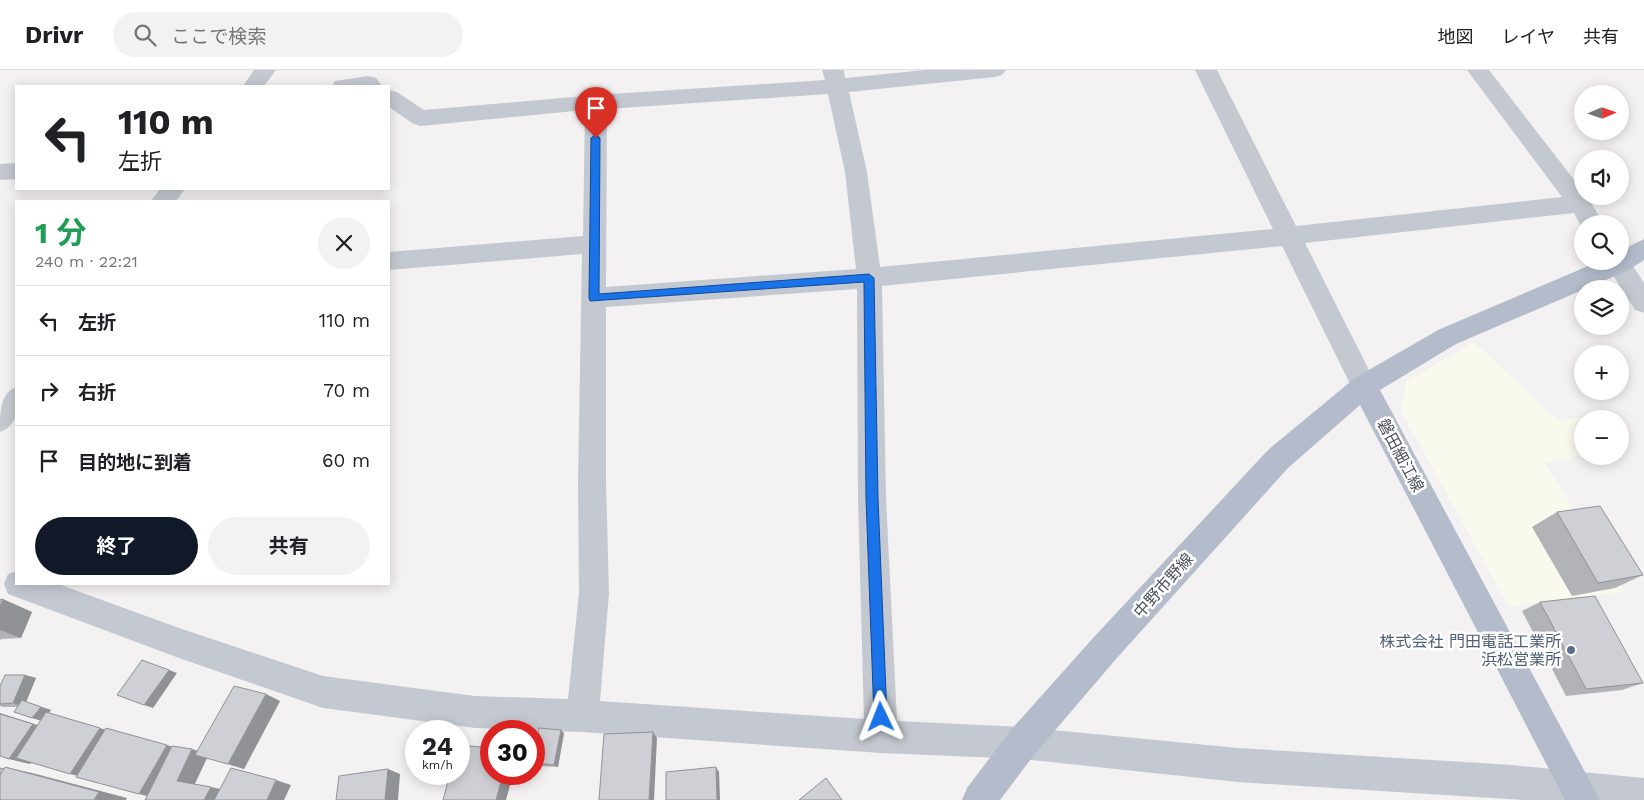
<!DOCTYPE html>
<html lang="ja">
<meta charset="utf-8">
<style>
body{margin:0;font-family:"Work Sans","Noto Sans JP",sans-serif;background:#f2f2f2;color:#202124;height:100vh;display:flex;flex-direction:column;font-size:19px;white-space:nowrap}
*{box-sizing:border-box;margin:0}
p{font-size:16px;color:#757577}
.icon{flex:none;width:28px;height:28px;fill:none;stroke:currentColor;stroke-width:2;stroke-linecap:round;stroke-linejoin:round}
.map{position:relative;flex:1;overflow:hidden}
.sheet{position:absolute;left:15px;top:130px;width:375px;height:385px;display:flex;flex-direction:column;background:#fff;border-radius:0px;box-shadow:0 2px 12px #0003}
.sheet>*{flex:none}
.banner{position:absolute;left:15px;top:15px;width:375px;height:105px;border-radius:0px;box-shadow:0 2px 12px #0003;background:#fff;color:#202124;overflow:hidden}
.needle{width:32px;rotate:88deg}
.controls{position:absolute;left:1574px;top:15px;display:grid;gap:10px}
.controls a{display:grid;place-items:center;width:55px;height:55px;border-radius:50%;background:#fff;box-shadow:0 2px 12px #0003;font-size:25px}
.speed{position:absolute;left:405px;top:650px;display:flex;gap:10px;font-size:25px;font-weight:700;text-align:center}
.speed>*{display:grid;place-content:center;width:65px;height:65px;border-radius:50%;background:#fff;box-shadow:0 2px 12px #0003;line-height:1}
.speed small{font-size:12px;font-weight:400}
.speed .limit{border:8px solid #d22;background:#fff;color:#111}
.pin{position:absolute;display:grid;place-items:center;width:42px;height:42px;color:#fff;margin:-51px -21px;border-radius:50% 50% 50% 0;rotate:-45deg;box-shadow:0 0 5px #0007}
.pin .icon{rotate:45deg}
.me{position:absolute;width:55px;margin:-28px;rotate:358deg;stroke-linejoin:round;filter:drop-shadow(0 0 4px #0008)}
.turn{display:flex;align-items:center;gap:18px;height:105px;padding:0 20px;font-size:22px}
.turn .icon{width:65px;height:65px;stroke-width:2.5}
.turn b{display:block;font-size:35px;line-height:42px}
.round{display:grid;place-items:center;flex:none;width:52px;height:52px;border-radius:26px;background:#f2f2f2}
.headline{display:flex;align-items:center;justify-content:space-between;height:85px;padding:0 20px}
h1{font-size:30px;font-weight:700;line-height:38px;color:#1e9e55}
.cta{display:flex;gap:10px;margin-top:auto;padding:10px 20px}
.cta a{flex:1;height:58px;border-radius:30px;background:#111827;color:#fff;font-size:20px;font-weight:700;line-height:58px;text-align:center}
.cta a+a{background:#f2f2f2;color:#202124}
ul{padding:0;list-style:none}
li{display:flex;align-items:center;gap:15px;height:70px;padding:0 20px;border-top:1px solid #e0e0e0}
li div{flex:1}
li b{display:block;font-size:19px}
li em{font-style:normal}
header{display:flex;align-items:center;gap:30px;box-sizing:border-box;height:70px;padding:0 25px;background:#fff;border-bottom:1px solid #e0e0e0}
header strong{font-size:24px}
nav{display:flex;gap:28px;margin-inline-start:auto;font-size:18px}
.search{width:350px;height:45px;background:#f2f2f2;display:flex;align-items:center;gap:12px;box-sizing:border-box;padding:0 18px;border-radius:28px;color:#757577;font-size:19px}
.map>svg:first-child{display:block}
</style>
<header>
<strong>Drivr</strong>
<div class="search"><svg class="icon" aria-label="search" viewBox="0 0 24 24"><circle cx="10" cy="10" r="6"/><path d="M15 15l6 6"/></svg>ここで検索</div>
<nav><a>地図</a><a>レイヤ</a><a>共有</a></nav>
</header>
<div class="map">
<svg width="1644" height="730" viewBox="0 0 1644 730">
<rect width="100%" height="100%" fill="#f3f1f1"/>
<path fill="#faf9ee" d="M 1474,272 L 1559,351 L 1605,343 L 1609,349 L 1582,349 L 1582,385 L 1545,393 L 1625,521 L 1509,537 L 1401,341 L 1406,312 Z"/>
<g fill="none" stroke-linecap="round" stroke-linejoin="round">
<g fill="#c4c9d1" fill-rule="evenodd">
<path d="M 254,0 L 276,0 L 264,16 L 243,16 Z"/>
<path d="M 822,0 L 844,0 L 845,8 L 925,0 L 1006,0 L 1002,5 L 995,7 L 849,22 L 867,102 L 880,197 L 1273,159 L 1195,0 L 1217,0 L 1296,156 L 1562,127 L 1467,0 L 1489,0 L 1582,120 L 1582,126 L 1588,128 L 1604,154 L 1582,154 L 1582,158 L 1574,143 L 1305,173 L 1377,316 L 1373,324 L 1364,327 L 1355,324 L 1282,176 L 882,216 L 886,428 L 897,651 L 1022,657 L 1238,678 L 1512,695 L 1644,708 L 1644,730 L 1524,730 L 1238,712 L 1022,689 L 881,683 L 582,662 L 475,658 L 323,638 L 179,588 L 8,524 L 4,514 L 8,504 L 16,501 L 16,514 L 58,514 L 179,558 L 323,606 L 475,626 L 568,629 L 579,523 L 578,411 L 582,184 L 389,200 L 389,182 L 583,166 L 585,40 L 420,56 L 412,53 L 389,37 L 389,20 L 397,22 L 424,40 L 596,25 L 825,10 ZM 828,24 L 845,102 L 856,199 L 606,217 L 607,39 ZM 857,219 L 858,428 L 864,649 L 600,631 L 609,523 L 606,411 L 606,237 Z"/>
<path d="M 368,6 L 376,8 L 382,16 L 332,16 L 335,11 Z"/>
<path d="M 16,93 L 16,109 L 0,110 L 0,94 Z"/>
<path d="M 160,119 L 185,119 L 176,131 L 151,131 Z"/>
<path d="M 1620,183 L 1625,184 L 1644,213 L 1644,243 L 1635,240 L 1604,191 L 1620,191 Z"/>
<path d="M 16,317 C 17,336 21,354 0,362 C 0,342 0,324 16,317 Z"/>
</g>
<path fill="#b4bccc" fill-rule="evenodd" d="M 1644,169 L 1644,190 L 1627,201 L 1456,274 L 1380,320 L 1600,730 L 1565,730 L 1360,335 L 1288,398 L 1116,589 L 1034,685 L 1000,730 L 962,730 L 967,718 L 1010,661 L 1094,567 L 1268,380 L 1355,308 L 1438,260 L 1600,191 L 1620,191 L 1620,181 Z"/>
</g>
<g fill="#b1b3b7">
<path d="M 1557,442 L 1643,505 L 1615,518 L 1572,526 L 1532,457 Z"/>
<path d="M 0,530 L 32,542 L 21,568 L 1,569 L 0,571 Z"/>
<path d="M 1540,532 L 1643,613 L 1622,620 L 1566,626 L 1522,541 Z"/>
<path d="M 25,605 L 36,608 L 26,632 L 51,640 L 49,643 L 105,660 L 172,677 L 197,681 L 280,631 L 244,699 L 207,688 L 195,714 L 220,719 L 291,715 L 147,726 L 31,692 L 30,694 L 9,689 L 41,651 L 32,648 L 17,637 L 3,637 L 0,636 L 0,616 Z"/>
<path d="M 564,663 L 558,697 L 535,696 L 534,695 L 534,680 Z"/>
</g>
<g fill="#909295">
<path d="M 3,529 L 32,542 L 21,568 L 0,560 L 0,537 Z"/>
<path d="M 169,600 L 177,603 L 153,638 L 144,635 Z"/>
<path d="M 25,605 L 36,608 L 26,632 L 51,640 L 43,651 L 32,648 L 24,637 L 13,633 Z"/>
<path d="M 266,624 L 280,631 L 244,699 L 228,694 Z"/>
<path d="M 0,643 L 53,660 L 30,694 L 9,689 Z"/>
<path d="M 100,658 L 119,664 L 91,709 L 70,704 Z"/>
<path d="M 561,660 L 564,663 L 558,697 L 554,695 Z"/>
<path d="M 653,662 L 657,668 L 654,730 L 649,730 Z"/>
<path d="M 167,675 L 185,681 L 157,728 L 139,724 Z"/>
<path d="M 192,679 L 209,685 L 195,685 L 207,688 L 194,715 L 177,711 Z"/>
<path d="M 5,697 L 36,704 L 127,728 L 126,730 L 94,730 Z"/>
<path d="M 716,697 L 719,702 L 720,730 L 717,730 Z"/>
<path d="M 388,699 L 400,704 L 398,730 L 385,730 Z"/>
<path d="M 503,704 L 513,704 L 506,730 L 496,730 Z"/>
<path d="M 276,710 L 291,715 L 284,730 L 267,730 Z"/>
<path d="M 211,717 L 227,721 L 223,730 L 204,730 Z"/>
</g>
<g fill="#ced0d5" stroke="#909295">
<path d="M 1600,436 L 1643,505 L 1598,513 L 1557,442 Z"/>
<path d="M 1595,526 L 1643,613 L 1586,619 L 1540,532 Z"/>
<path d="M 3,529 L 0,537 L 0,530 Z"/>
<path d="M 142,590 L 169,600 L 144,635 L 117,625 Z"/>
<path d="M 5,605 L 25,605 L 13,633 L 0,634 L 0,616 Z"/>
<path d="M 234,616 L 266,624 L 228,694 L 195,685 Z"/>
<path d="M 22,630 L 41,637 L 32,648 L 14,642 Z"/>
<path d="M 46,642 L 100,658 L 70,704 L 16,688 Z"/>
<path d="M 0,644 L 33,654 L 9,689 L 0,686 Z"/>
<path d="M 106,658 L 167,675 L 139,724 L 76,707 Z"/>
<path d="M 539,658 L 561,660 L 554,695 L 534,693 L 534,680 Z"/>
<path d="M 653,662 L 649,730 L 599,730 L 604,664 Z"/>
<path d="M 459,675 L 491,678 L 491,704 L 503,704 L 496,730 L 443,730 L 450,704 L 459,704 Z"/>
<path d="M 172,676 L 192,679 L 177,711 L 211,717 L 204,730 L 145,730 Z"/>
<path d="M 5,697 L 99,722 L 94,730 L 0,730 L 0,705 Z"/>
<path d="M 716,697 L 717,730 L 666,730 L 666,702 Z"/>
<path d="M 0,698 L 4,699 L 0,705 Z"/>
<path d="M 231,698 L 276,710 L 267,730 L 214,730 Z"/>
<path d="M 388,699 L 385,730 L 336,730 L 339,706 Z"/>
<path d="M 826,708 L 842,730 L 799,730 Z"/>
</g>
<path fill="#1a73e8" stroke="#114b97" d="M 596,64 L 600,68 L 599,224 L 869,204 L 874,208 L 878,428 L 887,647 L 886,651 L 881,653 L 876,651 L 874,647 L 866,428 L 864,212 L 590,231 L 589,228 L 591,68 Z"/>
<circle fill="#5c6f8a" stroke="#fff" stroke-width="2" cx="1571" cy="580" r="5"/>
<g text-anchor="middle" stroke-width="5" stroke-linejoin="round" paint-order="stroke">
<g font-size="16" fill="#4b515c" stroke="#fff">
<text transform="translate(1401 385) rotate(62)" y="6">磐田細江線</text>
<text transform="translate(1163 515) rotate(-48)" y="6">中野市野線</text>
</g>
<g font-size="16" fill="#4e5e75" stroke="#fff" text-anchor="end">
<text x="1561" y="577">株式会社 門田電話工業所<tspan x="1561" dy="18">浜松営業所</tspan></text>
</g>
</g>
</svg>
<div class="controls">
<a><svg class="needle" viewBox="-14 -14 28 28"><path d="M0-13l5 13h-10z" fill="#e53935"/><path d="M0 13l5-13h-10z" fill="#757577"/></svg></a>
<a><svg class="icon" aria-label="sound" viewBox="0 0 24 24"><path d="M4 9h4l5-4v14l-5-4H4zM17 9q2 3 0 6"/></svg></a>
<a><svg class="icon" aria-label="search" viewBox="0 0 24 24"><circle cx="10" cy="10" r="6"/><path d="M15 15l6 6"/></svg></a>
<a><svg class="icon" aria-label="layers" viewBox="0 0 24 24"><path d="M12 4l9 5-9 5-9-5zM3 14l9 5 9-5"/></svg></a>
<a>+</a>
<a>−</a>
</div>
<div class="speed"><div>24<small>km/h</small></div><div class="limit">30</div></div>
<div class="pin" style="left:596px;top:68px;background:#d93025"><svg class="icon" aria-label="arrive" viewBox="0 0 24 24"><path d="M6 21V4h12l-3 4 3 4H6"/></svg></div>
<svg class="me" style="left:881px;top:647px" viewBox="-20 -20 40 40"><path d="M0-17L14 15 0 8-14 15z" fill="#1a73e8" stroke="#fff" stroke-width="4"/></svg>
<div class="banner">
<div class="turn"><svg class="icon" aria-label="left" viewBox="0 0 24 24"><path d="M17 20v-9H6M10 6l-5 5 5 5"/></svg><div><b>110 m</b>左折</div></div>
</div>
<section class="sheet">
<div class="headline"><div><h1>1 分</h1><p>240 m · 22:21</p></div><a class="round"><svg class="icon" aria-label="close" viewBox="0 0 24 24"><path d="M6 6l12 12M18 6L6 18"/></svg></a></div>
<ul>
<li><svg class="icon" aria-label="left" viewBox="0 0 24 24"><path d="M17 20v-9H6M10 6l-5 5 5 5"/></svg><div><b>左折</b></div><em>110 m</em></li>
<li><svg class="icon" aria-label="right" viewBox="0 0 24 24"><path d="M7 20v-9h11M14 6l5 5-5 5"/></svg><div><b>右折</b></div><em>70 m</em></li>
<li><svg class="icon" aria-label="arrive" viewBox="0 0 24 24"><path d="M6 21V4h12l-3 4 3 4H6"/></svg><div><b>目的地に到着</b></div><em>60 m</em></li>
</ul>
<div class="cta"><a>終了</a><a>共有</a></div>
</section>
</div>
